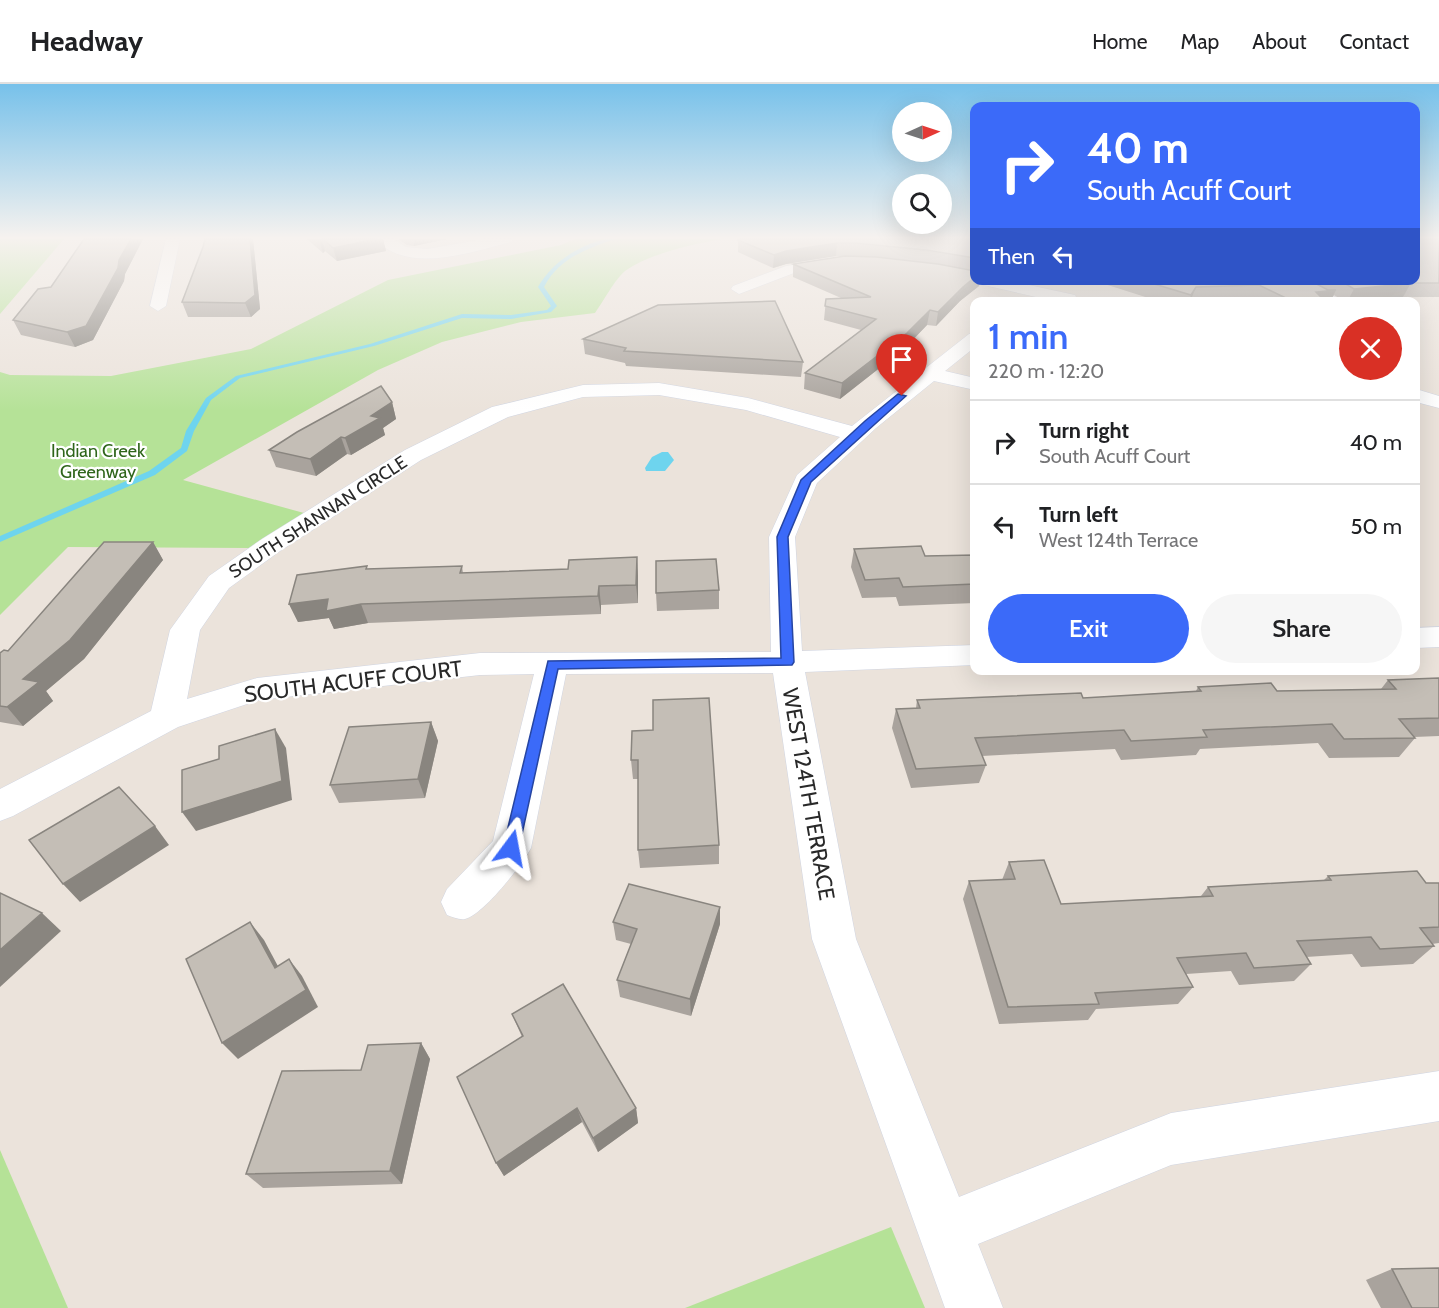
<!DOCTYPE html>
<meta charset="utf-8">
<style>
body{margin:0;font-family:Cabin,sans-serif;background:#f6f6f6;color:#202124;height:100vh;display:flex;flex-direction:column;font-size:22px;white-space:nowrap}
*{box-sizing:border-box;margin:0}
p{font-size:20px;color:#757577}
.icon{flex:none;width:33px;height:33px;fill:none;stroke:currentColor;stroke-width:2;stroke-linecap:round;stroke-linejoin:round}
.map{position:relative;flex:1;overflow:hidden}
.side{position:absolute;left:970px;top:213px;width:450px;height:378px;display:flex;flex-direction:column;background:#fff;border-radius:12px;box-shadow:0 6px 24px #0002}
.side>*{flex:none}
.hud{position:absolute;left:970px;top:18px;width:450px;height:183px;border-radius:12px;box-shadow:0 6px 24px #0002;background:#3b6af9;color:#fff;overflow:hidden}
.needle{width:39px;rotate:87deg}
.controls{position:absolute;left:892px;top:18px;display:grid;gap:12px}
.controls a{display:grid;place-items:center;width:60px;height:60px;border-radius:50%;background:#fff;box-shadow:0 6px 24px #0002;font-size:30px}
.pin{position:absolute;display:grid;place-items:center;width:51px;height:51px;color:#fff;margin:-62px -26px;border-radius:50% 50% 50% 0;rotate:-45deg;box-shadow:0 0 6px #0007}
.pin .icon{rotate:45deg}
.me{position:absolute;width:66px;margin:-33px;rotate:13deg;stroke-linejoin:round;filter:drop-shadow(0 0 4px #0008)}
.turn{display:flex;align-items:center;gap:21px;height:126px;padding:0 18px;font-size:27px}
.turn .icon{width:78px;height:78px;stroke-width:2.5}
.turn b{display:block;font-size:42px;line-height:51px}
.then{display:flex;align-items:center;height:57px;padding:0 18px;background:#0003;gap:12px;font-size:22px}
.round{display:grid;place-items:center;flex:none;width:63px;height:63px;border-radius:32px;background:#f6f6f6}
.overview{display:flex;align-items:center;justify-content:space-between;height:102px;padding:0 18px}
h1{font-size:36px;font-weight:600;line-height:45px;color:#3b6af9}
.button{display:flex;gap:12px;margin-top:auto;padding:12px 18px}
.button a{flex:1;height:69px;border-radius:36px;background:#3b6af9;color:#fff;font-size:24px;font-weight:600;line-height:69px;text-align:center}
.button a+a{background:#f6f6f6;color:#202124}
ul{padding:0;list-style:none}
li{display:flex;align-items:center;gap:18px;height:84px;padding:0 18px;border-top:2px solid #e0e0e0}
li div{flex:1}
li b{display:block;font-size:22px}
li em{font-style:normal}
header{display:flex;align-items:center;gap:36px;box-sizing:border-box;height:84px;padding:0 30px;background:#fff;border-bottom:2px solid #e0e0e0}
header strong{font-size:28px}
nav{display:flex;gap:33px;margin-inline-start:auto;font-size:21px}
.map>svg:first-child{display:block}
</style>
<header>
<strong>Headway</strong>
<nav><a>Home</a><a>Map</a><a>About</a><a>Contact</a></nav>
</header>
<div class="map">
<svg width="1439" height="1224" viewBox="0 0 1439 1224">
<rect width="100%" height="100%" fill="#ebe3db"/>
<g fill="#b5e297">
<path d="M 0,155 L 64,155 L 0,230 Z"/>
<path d="M 575,155 L 723,155 C 693,160 651,169 625,187 C 615,195 603,218 595,229 L 521,238 L 442,258 L 378,286 L 183,396 L 304,429 L 250,464 L 68,463 L 0,531 L 0,288 L 10,291 L 111,292 L 251,265 L 388,196 L 561,161 Z"/>
<path d="M 0,1066 L 68,1224 L 0,1224 Z"/>
<path d="M 891,1143 L 925,1224 L 685,1224 Z"/>
</g>
<path fill="#6ed4ee" d="M 662,368 L 668,368 L 674,376 L 665,387 L 646,387 L 645,384 L 652,373 Z"/>
<g fill="none" stroke-linecap="round" stroke-linejoin="round">
<path fill="#6ed4ee" fill-rule="evenodd" d="M 605,155 L 614,155 C 585,166 559,174 544,203 L 557,222 L 551,228 L 511,235 L 462,234 L 374,262 L 240,294 L 211,316 L 194,347 L 187,367 L 155,391 L 0,458 L 0,452 L 149,387 L 181,364 L 186,347 L 206,314 L 236,292 L 370,260 L 462,230 L 511,231 L 547,226 L 551,222 L 538,203 C 553,177 577,163 605,155 Z"/>
<g stroke="#d0d5e2" stroke-width="1">
<g id="minor">
<path d="M 166,155 L 180,155 L 166,222 L 158,227 L 150,222 Z"/>
<path d="M 375,155 L 393,155 L 406,163 L 427,165 L 485,155 L 513,155 L 511,158 C 471,168 408,191 375,155 Z"/>
<path d="M 836,175 L 841,177 L 844,180 L 841,183 L 794,189 L 739,210 L 731,205 L 733,202 L 786,182 Z"/>
<path d="M 975,193 L 975,196 L 1006,196 L 1075,211 L 1077,215 L 1076,218 L 1058,218 L 975,199 L 973,196 Z"/>
<path d="M 1281,196 L 1303,196 L 1345,218 L 1322,218 Z"/>
<path d="M 975,249 L 975,263 L 945,287 L 975,294 L 975,306 L 934,297 L 876,344 L 817,399 L 795,453 L 802,567 L 975,561 L 975,581 L 805,588 L 856,855 L 959,1113 L 1171,1029 L 1439,987 L 1439,1037 L 1171,1081 L 978,1160 L 1003,1224 L 945,1224 L 812,855 L 773,589 L 566,590 L 531,764 C 521,782 484,830 465,835 C 459,836 453,833 447,831 L 441,818 L 447,805 L 493,757 L 534,590 L 480,591 L 259,616 L 178,643 L 13,732 L 0,737 L 0,705 L 151,627 L 170,546 L 209,492 L 262,455 L 405,366 L 492,323 L 583,301 L 659,299 L 748,314 L 852,342 L 969,250 ZM 659,311 L 746,326 L 840,353 L 797,391 L 769,453 L 771,568 L 480,569 L 257,594 L 187,615 L 200,546 L 229,504 L 280,467 L 421,376 L 508,333 L 583,313 Z"/>
<path d="M 1416,305 L 1439,312 L 1439,324 L 1416,318 Z"/>
<path d="M 1439,543 L 1439,563 L 1416,564 L 1416,544 Z"/>
</g>
</g>
<use href="#minor" fill="#fff" fill-rule="evenodd"/>
</g>
<g fill="#a9a39d">
<path d="M 84,155 L 143,155 L 125,190 L 124,197 L 93,256 L 75,263 L 21,251 L 13,236 L 51,203 Z"/>
<path d="M 205,155 L 253,155 L 260,225 L 251,233 L 188,233 L 182,218 L 203,163 Z"/>
<path d="M 307,155 L 383,155 L 386,167 L 337,177 L 325,167 L 323,169 Z"/>
<path d="M 398,155 L 447,155 L 414,162 L 407,161 Z"/>
<path d="M 975,155 L 975,196 L 980,196 L 979,202 L 960,217 L 936,242 L 927,241 L 905,264 L 840,315 L 804,305 L 805,289 L 861,246 L 824,236 L 826,215 L 841,214 L 793,193 L 793,180 L 854,172 L 836,172 L 786,180 L 773,184 L 738,168 L 738,156 Z"/>
<path d="M 1439,155 L 1439,213 L 1403,213 L 1356,218 L 1345,218 L 1334,211 L 1330,218 L 1259,218 L 1253,215 L 1191,217 L 1190,218 L 1161,218 L 1092,196 L 1416,196 Z"/>
<path d="M 583,255 L 803,278 L 801,293 L 626,282 L 625,279 L 585,270 Z"/>
<path d="M 392,318 L 396,335 L 383,344 L 385,351 L 351,371 L 347,370 L 316,392 L 276,383 L 269,366 Z"/>
<path d="M 153,458 L 163,476 L 84,575 L 46,607 L 53,617 L 23,642 L 0,638 L 0,569 L 8,567 Z"/>
<path d="M 854,465 L 925,472 L 975,471 L 975,519 L 899,522 L 896,513 L 862,514 L 851,483 Z"/>
<path d="M 637,473 L 638,492 L 638,519 L 601,521 L 601,530 L 368,539 L 334,545 L 329,534 L 298,538 L 289,520 L 368,485 L 462,482 L 463,489 L 568,485 Z"/>
<path d="M 719,506 L 719,525 L 657,527 L 656,509 Z"/>
<path d="M 1439,594 L 1439,652 L 1414,653 L 1415,654 L 1399,673 L 1329,674 L 1318,659 L 1200,665 L 1196,671 L 1121,676 L 1115,665 L 982,672 L 986,681 L 979,699 L 911,704 L 892,644 L 896,625 L 916,624 L 917,616 L 1083,614 L 1196,607 L 1198,603 L 1277,607 L 1381,605 L 1388,596 Z"/>
<path d="M 431,638 L 438,657 L 425,714 L 339,719 L 330,701 Z"/>
<path d="M 632,647 L 719,761 L 719,780 L 640,784 L 638,766 L 638,695 L 633,695 L 631,676 Z"/>
<path d="M 1009,778 L 1061,820 L 1201,812 L 1208,803 L 1323,797 L 1328,792 L 1426,799 L 1439,799 L 1439,859 L 1432,860 L 1434,862 L 1413,880 L 1361,883 L 1352,870 L 1306,873 L 1311,880 L 1294,897 L 1239,901 L 1231,887 L 1186,890 L 1193,903 L 1178,920 L 1096,925 L 1088,936 L 999,940 L 963,815 L 969,797 L 1002,796 Z"/>
<path d="M 613,838 L 720,840 L 691,932 L 620,913 L 617,896 L 631,860 L 616,856 Z"/>
<path d="M 512,930 L 636,1024 L 638,1039 L 598,1068 L 582,1038 L 504,1092 L 496,1079 L 522,953 Z"/>
<path d="M 421,959 L 430,975 L 402,1100 L 263,1104 L 246,1090 L 361,986 Z"/>
<path d="M 1392,1185 L 1439,1224 L 1381,1224 L 1366,1196 Z"/>
</g>
<g fill="#89857f">
<path d="M 131,155 L 143,155 L 125,190 L 124,197 L 93,256 L 75,263 L 67,248 L 119,176 Z"/>
<path d="M 250,155 L 253,155 L 260,225 L 251,233 L 245,219 Z"/>
<path d="M 320,155 L 322,155 L 325,167 L 323,169 L 319,156 Z"/>
<path d="M 376,155 L 383,155 L 386,167 L 337,177 L 333,164 Z"/>
<path d="M 413,155 L 447,155 L 414,162 Z"/>
<path d="M 837,159 L 836,172 L 786,180 L 773,184 L 774,171 L 786,167 Z"/>
<path d="M 975,193 L 975,196 L 980,196 L 979,202 L 960,217 L 936,242 L 938,228 L 963,203 Z"/>
<path d="M 1411,199 L 1403,213 L 1347,218 L 1354,205 Z"/>
<path d="M 1196,203 L 1190,218 L 1189,218 L 1191,211 Z"/>
<path d="M 1336,206 L 1330,218 L 1312,218 L 1316,208 Z"/>
<path d="M 930,226 L 927,241 L 905,264 L 840,315 L 842,299 Z"/>
<path d="M 392,318 L 396,335 L 383,344 L 385,351 L 351,371 L 345,354 L 371,332 Z"/>
<path d="M 341,353 L 347,370 L 316,392 L 310,375 Z"/>
<path d="M 153,458 L 163,476 L 84,575 L 46,607 L 53,617 L 23,642 L 7,623 L 23,595 Z"/>
<path d="M 637,473 L 638,492 L 638,519 L 636,501 Z"/>
<path d="M 599,502 L 601,521 L 601,530 L 598,512 Z"/>
<path d="M 328,515 L 361,520 L 368,539 L 334,545 L 329,534 L 298,538 L 289,520 Z"/>
<path d="M 431,638 L 438,657 L 425,714 L 418,695 Z"/>
<path d="M 275,645 L 286,664 L 292,716 L 196,747 L 182,728 Z"/>
<path d="M 155,742 L 169,761 L 80,818 L 63,800 Z"/>
<path d="M 720,823 L 720,840 L 691,932 L 690,915 Z"/>
<path d="M 42,829 L 61,847 L 0,903 L 0,866 Z"/>
<path d="M 250,838 L 264,856 L 288,901 L 275,884 Z"/>
<path d="M 289,875 L 302,892 L 318,923 L 238,975 L 222,959 Z"/>
<path d="M 421,959 L 430,975 L 402,1100 L 390,1087 Z"/>
<path d="M 577,1024 L 582,1038 L 504,1092 L 496,1079 Z"/>
<path d="M 636,1024 L 638,1039 L 598,1068 L 593,1054 Z"/>
</g>
<g fill="#c4beb6" stroke="#89857f" stroke-width="1.5">
<path d="M 84,155 L 131,155 L 119,176 L 118,184 L 86,242 L 67,248 L 13,236 L 38,205 L 51,203 Z"/>
<path d="M 205,155 L 250,155 L 255,211 L 245,219 L 182,218 L 203,163 Z"/>
<path d="M 323,155 L 376,155 L 333,164 Z"/>
<path d="M 742,155 L 975,155 L 975,174 L 926,166 L 855,159 L 837,159 L 786,167 L 774,171 L 738,156 Z"/>
<path d="M 1416,155 L 1439,155 L 1439,199 L 1411,199 L 1354,205 L 1339,196 L 1416,196 Z"/>
<path d="M 845,172 L 876,173 L 938,180 L 975,187 L 975,193 L 963,203 L 938,228 L 930,226 L 907,249 L 842,299 L 805,289 L 876,235 L 825,222 L 826,215 L 871,213 L 793,180 Z"/>
<path d="M 1141,196 L 1309,196 L 1328,206 L 1336,206 L 1316,208 L 1326,218 L 1294,218 L 1259,201 L 1196,203 L 1191,211 Z"/>
<path d="M 775,217 L 803,278 L 624,267 L 626,264 L 583,255 L 658,221 Z"/>
<path d="M 381,302 L 392,318 L 371,332 L 380,334 L 345,354 L 341,353 L 310,375 L 269,366 L 297,348 Z"/>
<path d="M 104,458 L 153,458 L 70,556 L 23,595 L 39,598 L 7,623 L 0,622 L 0,569 L 4,566 L 8,567 Z"/>
<path d="M 921,462 L 925,472 L 975,471 L 975,500 L 903,503 L 899,494 L 865,496 L 854,465 Z"/>
<path d="M 637,473 L 636,501 L 599,502 L 598,512 L 361,520 L 326,527 L 328,515 L 289,520 L 297,491 L 367,482 L 366,485 L 462,482 L 460,489 L 568,485 L 569,476 Z"/>
<path d="M 716,475 L 719,506 L 656,509 L 656,477 Z"/>
<path d="M 1439,594 L 1439,634 L 1399,635 L 1415,654 L 1344,655 L 1332,640 L 1203,646 L 1207,653 L 1131,657 L 1124,646 L 975,654 L 986,681 L 916,685 L 896,625 L 920,624 L 917,616 L 1081,609 L 1083,614 L 1201,607 L 1198,603 L 1271,599 L 1277,607 L 1396,605 L 1388,596 Z"/>
<path d="M 709,614 L 719,761 L 638,766 L 638,676 L 631,676 L 632,647 L 653,646 L 653,616 Z"/>
<path d="M 431,638 L 418,695 L 330,701 L 349,643 Z"/>
<path d="M 275,645 L 282,697 L 182,728 L 182,686 L 219,675 L 219,662 Z"/>
<path d="M 119,703 L 155,742 L 63,800 L 29,756 Z"/>
<path d="M 1044,776 L 1061,820 L 1213,812 L 1208,803 L 1331,796 L 1328,792 L 1417,787 L 1426,799 L 1439,799 L 1439,843 L 1420,844 L 1434,862 L 1380,865 L 1371,853 L 1297,857 L 1311,880 L 1254,884 L 1246,869 L 1177,874 L 1193,903 L 1095,909 L 1099,920 L 1008,923 L 969,797 L 1015,795 L 1009,778 Z"/>
<path d="M 629,800 L 720,823 L 690,915 L 617,896 L 637,845 L 613,838 Z"/>
<path d="M 0,809 L 42,829 L 0,866 Z"/>
<path d="M 250,838 L 275,884 L 289,875 L 306,906 L 222,959 L 186,875 Z"/>
<path d="M 563,900 L 636,1024 L 593,1054 L 577,1024 L 496,1079 L 457,993 L 523,952 L 512,930 Z"/>
<path d="M 421,959 L 390,1087 L 246,1090 L 282,987 L 361,986 L 368,961 Z"/>
<path d="M 1439,1184 L 1439,1224 L 1412,1224 L 1392,1185 Z"/>
</g>
<linearGradient id="sky" x2="0" y2="1"><stop stop-color="#77c1ea"/><stop offset="0.47" stop-color="#f6f2ef"/><stop offset="1" stop-color="#f6f2ef" stop-opacity="0"/></linearGradient>
<rect width="1439" height="327" fill="url(#sky)"/>
<path fill="#3b6af9" stroke="#2645a2" stroke-width="1.5" d="M 898,310 L 906,312 L 811,398 L 788,453 L 794,578 L 792,581 L 558,585 L 519,764 L 516,768 L 511,770 L 505,768 L 503,764 L 548,577 L 781,574 L 777,453 L 801,396 L 865,337 Z"/>
<g text-anchor="middle" stroke-width="4.5" stroke-linejoin="round" paint-order="stroke">
<g font-size="18" fill="#2e651a" stroke="#fff">
<text x="98" y="373">Indian Creek<tspan x="98" dy="21">Greenway</tspan></text>
</g>
<g font-size="18" fill="#292929" stroke="#fff">
<text transform="translate(318 433) rotate(-33)" y="6">SOUTH SHANNAN CIRCLE</text>
</g>
<g font-size="22" fill="#292929" stroke="#fff">
<text transform="translate(353 597) rotate(-7)" y="8">SOUTH ACUFF COURT</text>
<text transform="translate(809 710) rotate(80)" y="8">WEST 124TH TERRACE</text>
</g>
</g>
</svg>
<div class="controls">
<a><svg class="needle" viewBox="-14 -14 28 28"><path d="M0-13l5 13h-10z" fill="#e53935"/><path d="M0 13l5-13h-10z" fill="#757577"/></svg></a>
<a><svg class="icon" aria-label="search" viewBox="0 0 24 24"><circle cx="10" cy="10" r="6"/><path d="M15 15l6 6"/></svg></a>
</div>
<div class="pin" style="left:902px;top:312px;background:#d93025"><svg class="icon" aria-label="arrive" viewBox="0 0 24 24"><path d="M6 21V4h12l-3 4 3 4H6"/></svg></div>
<svg class="me" style="left:511px;top:764px" viewBox="-20 -20 40 40"><path d="M0-17L14 15 0 8-14 15z" fill="#3b6af9" stroke="#fff" stroke-width="4"/></svg>
<div class="hud">
<div class="turn"><svg class="icon" aria-label="right" viewBox="0 0 24 24"><path d="M7 20v-9h11M14 6l5 5-5 5"/></svg><div><b>40 m</b>South Acuff Court</div></div>
<div class="then">Then<svg class="icon" aria-label="left" viewBox="0 0 24 24"><path d="M17 20v-9H6M10 6l-5 5 5 5"/></svg></div>
</div>
<section class="side">
<div class="overview"><div><h1>1 min</h1><p>220 m · 12:20</p></div><a class="round" style="background:#d93025;color:#fff"><svg class="icon" aria-label="close" viewBox="0 0 24 24"><path d="M6 6l12 12M18 6L6 18"/></svg></a></div>
<ul>
<li><svg class="icon" aria-label="right" viewBox="0 0 24 24"><path d="M7 20v-9h11M14 6l5 5-5 5"/></svg><div><b>Turn right</b><p>South Acuff Court</p></div><em>40 m</em></li>
<li><svg class="icon" aria-label="left" viewBox="0 0 24 24"><path d="M17 20v-9H6M10 6l-5 5 5 5"/></svg><div><b>Turn left</b><p>West 124th Terrace</p></div><em>50 m</em></li>
</ul>
<div class="button"><a>Exit</a><a>Share</a></div>
</section>
</div>
